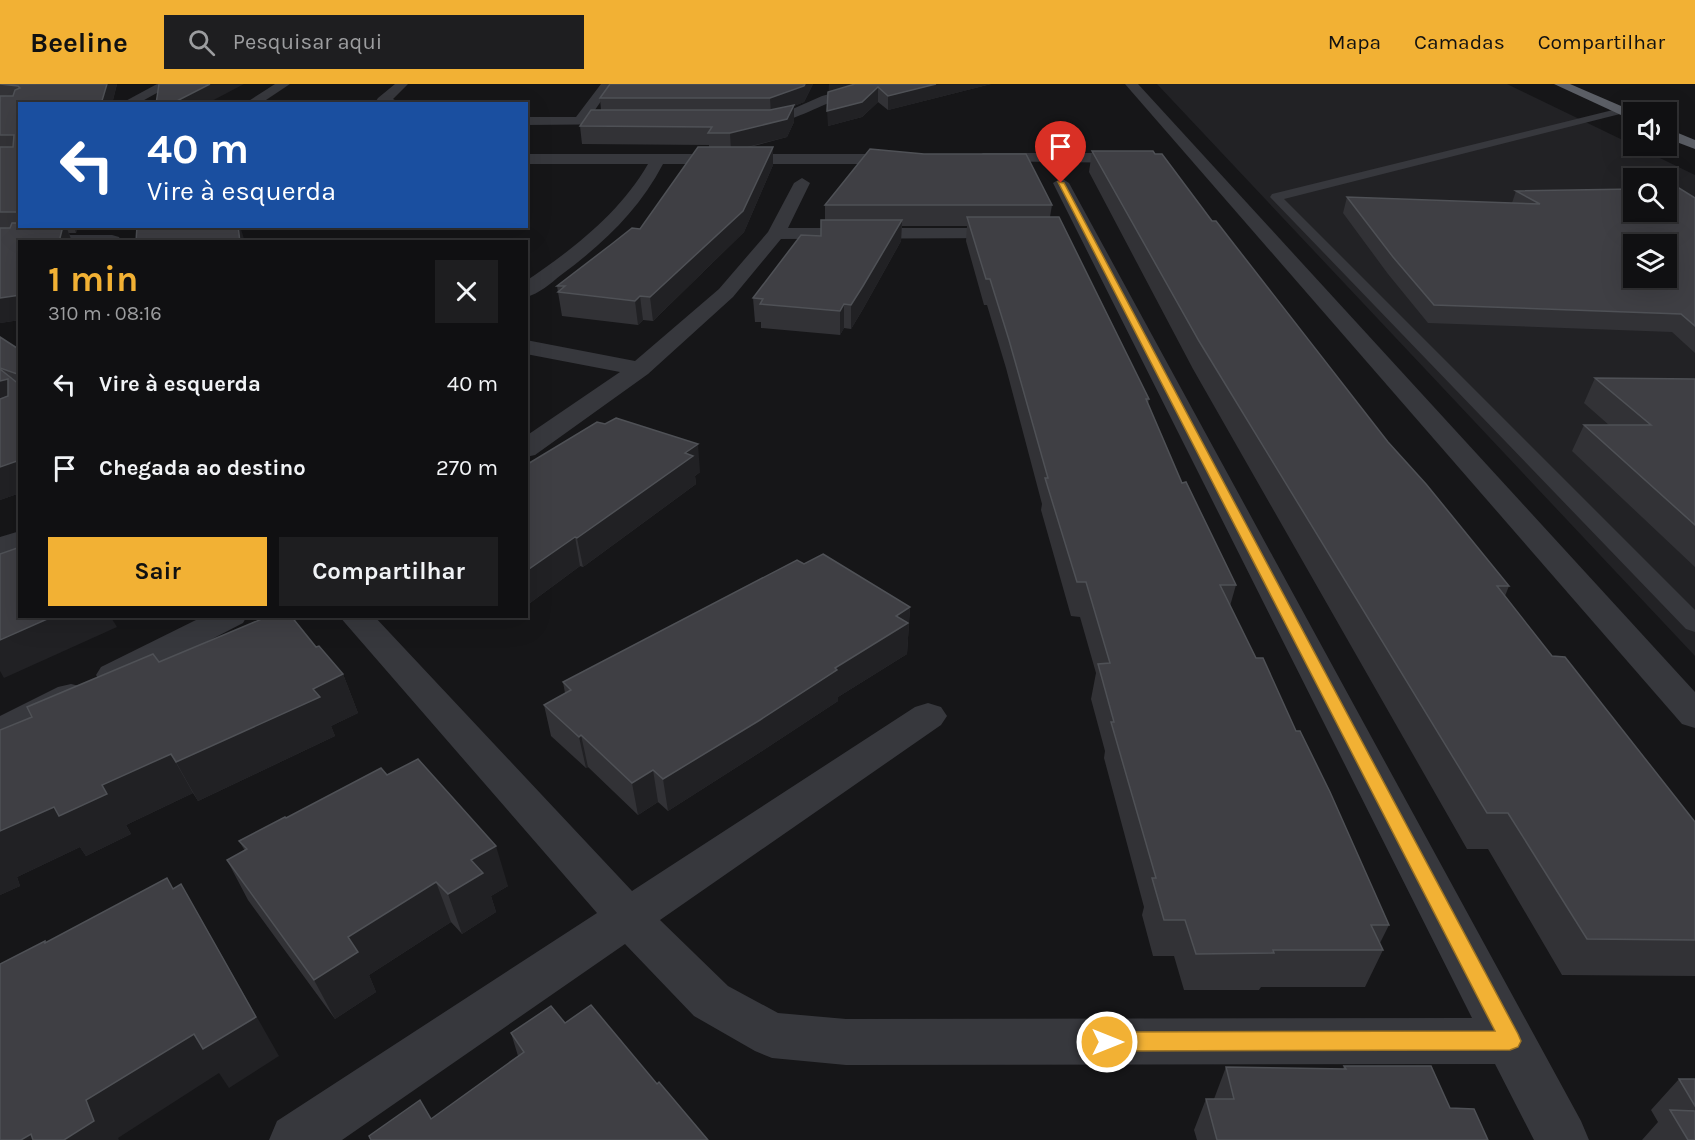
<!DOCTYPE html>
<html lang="pt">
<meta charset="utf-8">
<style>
body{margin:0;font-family:Karla,sans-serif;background:#1e1e20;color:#f1f3f6;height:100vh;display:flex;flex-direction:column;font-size:22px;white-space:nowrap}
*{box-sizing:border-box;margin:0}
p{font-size:20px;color:#9c9d9f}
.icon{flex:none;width:33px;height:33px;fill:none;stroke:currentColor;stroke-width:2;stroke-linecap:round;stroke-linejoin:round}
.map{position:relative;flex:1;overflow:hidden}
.panel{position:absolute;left:18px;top:156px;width:510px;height:378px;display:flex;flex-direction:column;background:#101012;border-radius:0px;box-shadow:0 6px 24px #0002,0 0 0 2px #303032}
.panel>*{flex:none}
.hud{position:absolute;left:18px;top:18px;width:510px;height:126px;border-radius:0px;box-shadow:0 6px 24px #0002,0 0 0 2px #303032;background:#1a4fa0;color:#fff;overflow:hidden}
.tools{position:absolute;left:1623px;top:18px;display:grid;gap:12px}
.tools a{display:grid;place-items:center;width:54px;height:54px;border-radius:0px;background:#101012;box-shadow:0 6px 24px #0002,0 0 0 2px #303032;font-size:30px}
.pin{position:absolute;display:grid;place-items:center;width:51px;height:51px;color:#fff;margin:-62px -26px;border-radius:50% 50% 50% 0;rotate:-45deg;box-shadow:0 0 6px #0007}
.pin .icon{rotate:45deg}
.me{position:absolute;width:66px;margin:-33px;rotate:90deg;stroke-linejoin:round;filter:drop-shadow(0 0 4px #0008)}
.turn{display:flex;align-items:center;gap:21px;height:126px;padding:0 30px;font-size:27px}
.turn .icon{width:78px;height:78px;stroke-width:2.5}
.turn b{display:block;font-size:42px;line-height:51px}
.round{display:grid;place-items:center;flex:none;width:63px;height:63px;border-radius:0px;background:#1e1e20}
.overview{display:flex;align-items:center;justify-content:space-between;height:102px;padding:0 30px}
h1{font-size:36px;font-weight:700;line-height:45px;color:#f2b134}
.primary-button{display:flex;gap:12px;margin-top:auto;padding:12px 30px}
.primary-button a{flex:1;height:69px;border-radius:0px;background:#f2b134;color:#111;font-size:24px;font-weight:700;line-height:69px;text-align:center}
.primary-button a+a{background:#1e1e20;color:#f1f3f6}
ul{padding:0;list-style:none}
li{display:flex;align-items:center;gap:18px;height:84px;padding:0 30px}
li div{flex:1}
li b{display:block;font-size:22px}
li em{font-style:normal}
header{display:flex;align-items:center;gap:36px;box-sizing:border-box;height:84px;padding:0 30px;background:#f2b134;color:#111}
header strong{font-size:28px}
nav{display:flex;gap:33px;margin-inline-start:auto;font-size:21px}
.search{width:420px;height:54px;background:#1e1e20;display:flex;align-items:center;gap:15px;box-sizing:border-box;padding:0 21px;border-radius:0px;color:#9c9d9f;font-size:22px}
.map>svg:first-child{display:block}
</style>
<header>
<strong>Beeline</strong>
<div class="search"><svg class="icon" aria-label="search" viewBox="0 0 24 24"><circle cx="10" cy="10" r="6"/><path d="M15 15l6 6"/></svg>Pesquisar aqui</div>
<nav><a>Mapa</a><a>Camadas</a><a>Compartilhar</a></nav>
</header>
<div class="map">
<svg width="1695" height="1056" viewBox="0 0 1695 1056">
<rect width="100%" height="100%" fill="#161618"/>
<path fill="#222225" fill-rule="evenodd" d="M 1157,0 L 1507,0 L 1695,91 L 1695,572 ZM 1634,94 L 1666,94 L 1666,128 L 1634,128 ZM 1634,160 L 1666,160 L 1666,194 L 1634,194 Z"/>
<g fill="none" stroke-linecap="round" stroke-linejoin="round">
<path fill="#37383d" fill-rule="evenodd" d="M 1621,24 L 1624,25 L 1624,29 L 1284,115 L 1695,526 L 1695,548 L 1686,545 L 1270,113 L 1272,110 Z"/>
<g fill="#37383d" fill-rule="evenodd">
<path d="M 157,0 L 173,0 L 137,20 L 120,20 Z"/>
<path d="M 275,0 L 290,0 L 260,20 L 244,20 Z"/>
<path d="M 395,0 L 408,0 L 393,15 L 402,20 L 378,20 L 376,17 L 378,14 Z"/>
<path d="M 601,0 L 613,0 L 590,33 L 630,33 L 637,37 L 635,40 L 526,41 L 526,33 L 576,33 Z"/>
<path d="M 866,0 L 886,0 L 884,3 C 867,8 848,12 831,18 C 813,25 759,54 743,37 L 750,33 L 779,31 L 822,12 Z"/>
<path d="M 1125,0 L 1138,0 L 1695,608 L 1695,644 L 1682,640 Z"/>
<path d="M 983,69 L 1136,69 L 1144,74 L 1136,79 L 978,77 L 975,74 Z"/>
<path d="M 526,70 L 908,70 L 916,75 L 908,80 L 663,80 C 639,126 603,160 561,191 C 551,199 539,210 526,213 L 526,197 C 573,165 619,130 648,80 L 526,80 Z"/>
<path d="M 802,94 L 810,99 L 788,144 L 1010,144 L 1016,145 L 1019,149 L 1016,153 L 1010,154 L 781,155 L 733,213 L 648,290 L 535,371 L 526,373 L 526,352 L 620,288 L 526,270 L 526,256 L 635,277 L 719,205 L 768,148 L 794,99 Z"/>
<path d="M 1061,94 L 1069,99 L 1581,1037 L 1589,1056 L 1534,1056 L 1495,980 L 846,981 L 772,974 L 755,967 L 694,932 L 625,860 L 342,1056 L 269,1056 L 277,1037 L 597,829 L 339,532 L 374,532 L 632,807 L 915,623 L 928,619 L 941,623 L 947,632 L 941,641 L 660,836 L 728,902 L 778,929 L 846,935 L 1472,934 L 1053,99 Z"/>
<path d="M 0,151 L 112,151 L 119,153 L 121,157 L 20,158 L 20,163 L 0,163 Z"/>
<path d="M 20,447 L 20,467 L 0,473 L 0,453 Z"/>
<path d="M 204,532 L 247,532 L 243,539 L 127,599 L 114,603 L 101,599 L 96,591 L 101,583 Z"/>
<path d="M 71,600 L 84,603 L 89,612 L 84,621 L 13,657 L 0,661 L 0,632 L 58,603 Z"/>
</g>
<g fill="#5b5e65" fill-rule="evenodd">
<path d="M 1554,0 L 1570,0 L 1635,28 L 1634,37 Z"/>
<path d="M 1666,44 L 1695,56 L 1695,65 L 1666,54 Z"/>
</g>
</g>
<g fill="#323236">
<path d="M 0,0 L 117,0 L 112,20 L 20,20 L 20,142 L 78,142 L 76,149 L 69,149 L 72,158 L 20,158 L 20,236 L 0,239 Z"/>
<path d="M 813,0 L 804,18 L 794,22 L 794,38 L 787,53 L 750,63 L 773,81 L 744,148 L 653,237 L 643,236 L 638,241 L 562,232 L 557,202 L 640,145 L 709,63 L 709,61 L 582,60 L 580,42 L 601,26 L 600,14 Z"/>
<path d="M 829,0 L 991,0 L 888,26 L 878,18 L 862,33 L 828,42 Z"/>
<path d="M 1092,67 L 1212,137 L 1388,358 L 1509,502 L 1505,512 L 1552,572 L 1695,738 L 1695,892 L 1562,891 L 1488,765 L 1467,765 L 1193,285 L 1089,88 Z"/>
<path d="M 1516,107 L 1695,114 L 1695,269 L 1672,248 L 1428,239 L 1388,190 L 1343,129 L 1347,113 L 1512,119 Z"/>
<path d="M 825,121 L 1052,121 L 1050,133 L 1149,315 L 1148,320 L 1182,399 L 1236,501 L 1230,522 L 1256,574 L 1296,647 L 1389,841 L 1380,859 L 1383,866 L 1365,903 L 1261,903 L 1259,906 L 1184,906 L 1174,872 L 1153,872 L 1142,831 L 1144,823 L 1104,674 L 1105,667 L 1091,615 L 1096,589 L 1080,533 L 1071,532 L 1041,426 L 1042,420 L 1006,284 L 987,221 L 984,221 L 966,157 L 967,142 L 902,142 L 901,157 L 863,225 L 851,245 L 844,244 L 840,251 L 761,244 L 761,238 L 755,238 L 753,214 L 821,152 L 825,136 Z"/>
<path d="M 0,253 L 20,266 L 20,409 L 0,416 Z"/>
<path d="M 1595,294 L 1695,295 L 1695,483 L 1572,367 L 1584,341 L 1609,341 L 1584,319 Z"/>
<path d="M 526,381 L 700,388 L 695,392 L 696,400 L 583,483 L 580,482 L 530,519 L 526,517 Z"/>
<path d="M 804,480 L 910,523 L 907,570 L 838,613 L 838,617 L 762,667 L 668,727 L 658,718 L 638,731 L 588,683 L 586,684 L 551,652 L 544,621 L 565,609 L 563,598 Z"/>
<path d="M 316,563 L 343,590 L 358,629 L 331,642 L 335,652 L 198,717 L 193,709 L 126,741 L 131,750 L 86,772 L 80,763 L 17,793 L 20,802 L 0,811 L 0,646 L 159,578 Z"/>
<path d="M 387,691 L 508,802 L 491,812 L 496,828 L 462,850 L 451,838 L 369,891 L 376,908 L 335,935 L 248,816 L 227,776 L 245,767 L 239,757 L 286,734 Z"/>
<path d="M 565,939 L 657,1000 L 431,1035 L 518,972 L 511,949 Z"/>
<path d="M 1344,982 L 1450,1024 L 1488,1056 L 1197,1056 L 1194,1046 L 1206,1015 L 1214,1015 L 1226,983 L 1343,985 Z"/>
<path d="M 1679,995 L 1695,995 L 1695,1056 L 1642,1056 L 1658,1038 L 1651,1026 Z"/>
</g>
<g fill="#212124">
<path d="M 107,0 L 117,0 L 112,20 L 101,20 Z"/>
<path d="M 211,0 L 244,0 L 206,20 L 171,20 Z"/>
<path d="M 805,0 L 813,0 L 804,18 L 794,22 L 794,38 L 787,53 L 731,67 L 730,49 L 771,31 L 770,14 Z"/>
<path d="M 829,0 L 863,0 L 829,7 Z"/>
<path d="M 936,0 L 991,0 L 888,26 L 888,12 Z"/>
<path d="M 878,3 L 878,18 L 862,33 L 828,42 L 827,27 Z"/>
<path d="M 773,63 L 773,81 L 744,148 L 653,237 L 650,213 Z"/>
<path d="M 902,136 L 901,157 L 863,225 L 851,245 L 851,221 Z"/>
<path d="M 63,142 L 66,142 L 72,158 L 59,158 Z"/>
<path d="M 74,142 L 78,142 L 76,149 Z"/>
<path d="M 238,142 L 240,142 L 245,158 L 240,158 Z"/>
<path d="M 20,211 L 20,236 L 0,239 L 0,214 Z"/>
<path d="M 640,212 L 643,236 L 638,241 L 635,217 Z"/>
<path d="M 844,220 L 844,244 L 840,251 L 840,227 Z"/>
<path d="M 8,295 L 20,317 L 0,325 L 0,297 Z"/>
<path d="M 698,360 L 700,388 L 695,392 L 696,400 L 583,483 L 577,454 Z"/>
<path d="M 20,376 L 20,409 L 0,416 L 0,383 Z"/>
<path d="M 575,453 L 580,482 L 530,519 L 526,504 L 526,487 Z"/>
<path d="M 910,523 L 907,570 L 838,613 L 838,617 L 762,667 L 668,727 L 663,695 Z"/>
<path d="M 54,532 L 118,532 L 112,535 L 117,543 L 4,594 L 0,587 L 0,556 Z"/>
<path d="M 343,590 L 358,629 L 331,642 L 335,652 L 198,717 L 176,678 L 313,605 Z"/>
<path d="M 581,651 L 588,683 L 586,684 L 579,653 Z"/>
<path d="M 171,670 L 193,709 L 126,741 L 131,750 L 86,772 L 80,763 L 17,793 L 20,802 L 0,811 L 0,747 Z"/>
<path d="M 653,686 L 658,718 L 638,731 L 632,699 Z"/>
<path d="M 496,762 L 508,802 L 491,812 L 496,828 L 462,850 L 448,810 L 471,776 Z"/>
<path d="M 436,798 L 451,838 L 369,891 L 376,908 L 335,935 L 314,896 L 348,853 Z"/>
<path d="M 181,800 L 204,840 L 279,972 L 229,1004 L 219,989 L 118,1054 L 119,1056 L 64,1056 L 86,1016 Z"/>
<path d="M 31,1050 L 36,1056 L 21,1056 Z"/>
</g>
<g fill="#3f3f44" stroke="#4f5156" stroke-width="1.5" fill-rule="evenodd">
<path d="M 0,0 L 107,0 L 101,20 L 20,20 L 20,128 L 0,128 L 0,63 L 13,63 L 14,51 L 0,51 L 0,12 L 13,12 L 15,6 L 20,4 L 18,2 Z"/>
<path d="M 159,0 L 210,0 L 171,20 L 156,20 Z"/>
<path d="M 610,0 L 805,0 L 804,2 L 770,14 L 600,14 Z"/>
<path d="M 855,0 L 936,0 L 888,12 L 878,3 L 862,18 L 827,27 L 828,8 Z"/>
<path d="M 794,21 L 787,35 L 730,49 L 708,49 L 712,43 L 580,42 L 591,26 L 770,26 Z"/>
<path d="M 698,63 L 773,63 L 743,127 L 650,213 L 640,212 L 635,217 L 558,208 L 565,202 L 557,202 L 613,159 L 632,144 L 640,145 Z"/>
<path d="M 870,65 L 924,70 L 1026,70 L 1052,121 L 825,121 Z"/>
<path d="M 1092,67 L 1153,67 L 1155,70 L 1162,70 L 1212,137 L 1216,137 L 1388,358 L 1426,400 L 1509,502 L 1497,502 L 1552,572 L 1565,573 L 1695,738 L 1695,856 L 1587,855 L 1508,729 L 1487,729 L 1199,257 Z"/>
<path d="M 1666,104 L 1679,104 L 1695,114 L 1695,242 L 1681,230 L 1434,221 L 1393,173 L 1347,113 L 1540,120 L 1516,107 L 1634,105 L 1634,128 L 1666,128 ZM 1634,160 L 1666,160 L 1666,194 L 1634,194 Z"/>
<path d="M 967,133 L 1059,133 L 1149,315 L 1146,315 L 1182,399 L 1186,398 L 1236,501 L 1220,501 L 1256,574 L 1263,574 L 1296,647 L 1300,647 L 1330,708 L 1389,841 L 1371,841 L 1383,866 L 1273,866 L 1274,869 L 1196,870 L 1185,836 L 1164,836 L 1152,794 L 1156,794 L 1111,638 L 1114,638 L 1098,580 L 1110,579 L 1086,498 L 1077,498 L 1045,394 L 1048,394 L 1009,256 L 990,195 L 986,195 Z"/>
<path d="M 821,136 L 902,136 L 863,202 L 851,221 L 844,220 L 840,227 L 760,220 L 763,215 L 753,214 L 801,151 L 821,152 Z"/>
<path d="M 12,139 L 20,139 L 20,142 L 63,142 L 59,158 L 20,158 L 20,211 L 0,214 L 0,144 L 10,144 Z"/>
<path d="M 137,142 L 238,142 L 240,158 L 136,158 Z"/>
<path d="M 0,253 L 20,266 L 20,291 L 0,284 Z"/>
<path d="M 0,285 L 20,301 L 20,376 L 0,383 L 0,315 L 8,312 L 8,295 L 0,297 Z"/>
<path d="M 1595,294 L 1695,295 L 1695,441 L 1584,341 L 1651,341 Z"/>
<path d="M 616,334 L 698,360 L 685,369 L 693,372 L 577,454 L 575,453 L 526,487 L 526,381 L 597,338 L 605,340 Z"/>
<path d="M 20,463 L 20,532 L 54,532 L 0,556 L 0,470 Z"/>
<path d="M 823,470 L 910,523 L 896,532 L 908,539 L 835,584 L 837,586 L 760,636 L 663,695 L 653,686 L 632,699 L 581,651 L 579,653 L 544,621 L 571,606 L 563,598 L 797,476 L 804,480 Z"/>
<path d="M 269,532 L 291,532 L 316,563 L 319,562 L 343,590 L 313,605 L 320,613 L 176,678 L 171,670 L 102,701 L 107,710 L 59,732 L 54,723 L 0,747 L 0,646 L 32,633 L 27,623 L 153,570 L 159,578 Z"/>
<path d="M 418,675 L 496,762 L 471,776 L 483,789 L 448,810 L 436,798 L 348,853 L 358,868 L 314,896 L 227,776 L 247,765 L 239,757 L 285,733 L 286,734 L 381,684 L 387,691 Z"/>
<path d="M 167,794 L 173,805 L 181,800 L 256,933 L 203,965 L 194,950 L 86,1016 L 94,1037 L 64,1056 L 33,1056 L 31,1050 L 21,1056 L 0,1056 L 0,880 L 45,857 L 45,859 Z"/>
<path d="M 591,921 L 657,1000 L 659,998 L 708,1056 L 371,1056 L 369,1052 L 420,1016 L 431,1035 L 524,968 L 511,949 L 551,922 L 565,939 Z"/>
<path d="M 1344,982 L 1431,982 L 1450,1024 L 1474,1025 L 1488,1056 L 1217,1056 L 1206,1015 L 1234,1015 L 1226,983 L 1346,985 Z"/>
<path d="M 1679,995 L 1695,995 L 1695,1022 Z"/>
<path d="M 1670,1026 L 1695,1027 L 1695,1056 L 1688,1056 Z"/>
</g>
<path fill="#f2b134" stroke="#9d7322" stroke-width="1.5" d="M 1058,98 L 1064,99 L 1518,950 L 1521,957 L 1518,963 L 1510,966 L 1107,967 L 1100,964 L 1097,958 L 1100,951 L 1107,948 L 1495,947 Z"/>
</svg>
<div class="tools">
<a><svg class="icon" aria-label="sound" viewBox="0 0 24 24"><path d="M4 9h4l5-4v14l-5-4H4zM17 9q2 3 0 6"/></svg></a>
<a><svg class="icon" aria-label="search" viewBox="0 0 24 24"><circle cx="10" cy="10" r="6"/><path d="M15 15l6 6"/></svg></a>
<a><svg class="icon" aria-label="layers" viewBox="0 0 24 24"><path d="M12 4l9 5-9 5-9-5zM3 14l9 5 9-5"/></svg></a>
</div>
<div class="pin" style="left:1061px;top:99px;background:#d93025"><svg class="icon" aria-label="arrive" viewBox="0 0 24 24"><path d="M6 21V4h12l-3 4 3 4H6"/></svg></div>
<svg class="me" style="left:1107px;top:958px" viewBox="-20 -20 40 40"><circle r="17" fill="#f2b134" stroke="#fff" stroke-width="3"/><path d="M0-11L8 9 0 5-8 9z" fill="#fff"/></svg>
<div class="hud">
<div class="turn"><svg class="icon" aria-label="left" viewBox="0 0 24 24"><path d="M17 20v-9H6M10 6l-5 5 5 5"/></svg><div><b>40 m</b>Vire à esquerda</div></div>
</div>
<section class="panel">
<div class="overview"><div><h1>1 min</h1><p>310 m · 08:16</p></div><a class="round"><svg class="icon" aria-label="close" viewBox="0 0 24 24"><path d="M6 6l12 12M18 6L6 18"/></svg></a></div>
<ul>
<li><svg class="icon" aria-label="left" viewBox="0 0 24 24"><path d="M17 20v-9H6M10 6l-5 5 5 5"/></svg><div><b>Vire à esquerda</b></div><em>40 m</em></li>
<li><svg class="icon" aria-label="arrive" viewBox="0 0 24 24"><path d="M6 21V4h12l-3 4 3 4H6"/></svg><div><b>Chegada ao destino</b></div><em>270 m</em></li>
</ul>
<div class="primary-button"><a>Sair</a><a>Compartilhar</a></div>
</section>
</div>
